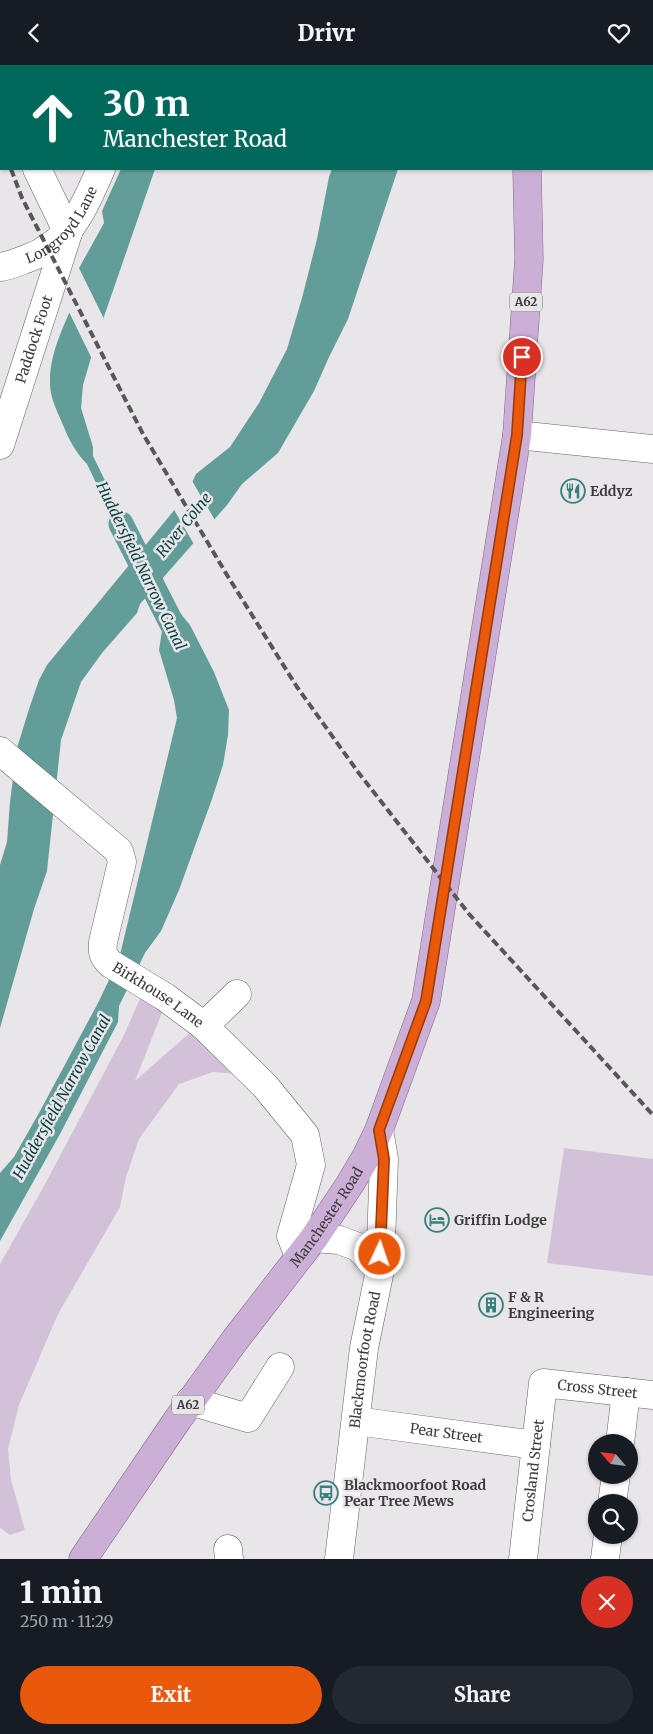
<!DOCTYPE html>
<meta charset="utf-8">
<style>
body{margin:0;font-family:Merriweather,serif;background:#242831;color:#f1f3f6;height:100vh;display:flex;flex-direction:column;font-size:19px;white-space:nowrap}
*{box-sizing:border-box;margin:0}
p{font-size:16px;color:#9ea1a6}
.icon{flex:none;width:28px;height:28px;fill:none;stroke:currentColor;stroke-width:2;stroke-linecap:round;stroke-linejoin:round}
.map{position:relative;height:1494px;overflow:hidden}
.panel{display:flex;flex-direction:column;background:#171b24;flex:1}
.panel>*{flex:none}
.guide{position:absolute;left:0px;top:0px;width:654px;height:105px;box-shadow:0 1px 4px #0004;background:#00695c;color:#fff;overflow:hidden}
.needle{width:32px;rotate:298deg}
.buttons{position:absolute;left:588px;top:1369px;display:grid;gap:10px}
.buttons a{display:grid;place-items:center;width:50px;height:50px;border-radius:50%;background:#171b24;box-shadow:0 1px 4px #0004;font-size:25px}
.pin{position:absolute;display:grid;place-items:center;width:42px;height:42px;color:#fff;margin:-21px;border:2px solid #fff;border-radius:50%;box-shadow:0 1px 5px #0007}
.me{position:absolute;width:55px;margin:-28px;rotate:3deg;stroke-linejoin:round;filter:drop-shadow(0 0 4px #0008)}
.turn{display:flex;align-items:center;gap:18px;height:105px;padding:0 20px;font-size:22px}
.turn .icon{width:65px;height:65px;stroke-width:2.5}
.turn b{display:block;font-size:35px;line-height:42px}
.round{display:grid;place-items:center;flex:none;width:52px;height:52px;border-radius:26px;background:#242831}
.overview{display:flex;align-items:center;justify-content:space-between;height:85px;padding:0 20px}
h1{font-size:30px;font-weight:800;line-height:38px}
.button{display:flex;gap:10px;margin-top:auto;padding:10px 20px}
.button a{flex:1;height:58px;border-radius:30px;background:#ea580c;color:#fff;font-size:20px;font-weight:800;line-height:58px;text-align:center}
.button a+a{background:#242831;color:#f1f3f6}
header{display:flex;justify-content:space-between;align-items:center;height:65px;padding:0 20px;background:#171b24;font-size:22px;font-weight:800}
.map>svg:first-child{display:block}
</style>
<header><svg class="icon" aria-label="back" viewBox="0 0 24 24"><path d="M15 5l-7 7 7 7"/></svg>Drivr<svg class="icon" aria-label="heart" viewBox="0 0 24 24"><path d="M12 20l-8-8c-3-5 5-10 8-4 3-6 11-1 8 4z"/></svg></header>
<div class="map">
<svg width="653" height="1494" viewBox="0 0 653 1494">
<rect width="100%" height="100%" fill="#e9e6ea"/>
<g fill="#d3c1d9">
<path d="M 141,931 L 163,945 L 135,1016 L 193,965 L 236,1009 L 213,1007 L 179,1019 L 139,1074 L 126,1112 L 120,1142 L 58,1249 L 19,1340 L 8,1384 L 11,1415 L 25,1465 L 10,1470 L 0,1463 L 0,1199 L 44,1121 L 124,970 Z"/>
<path d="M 564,1083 L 653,1094 L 653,1211 L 547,1198 Z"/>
</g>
<g fill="#629d9a">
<path d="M 121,104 L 155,104 L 98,269 L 83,320 L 81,343 L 93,382 L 93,391 L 138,483 L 135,489 L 130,489 L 87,399 C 76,388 69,375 63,360 C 58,348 50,333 50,319 C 49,287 66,257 78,227 L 73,214 L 104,158 L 102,146 Z"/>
<path d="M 332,104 L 398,104 L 348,254 L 329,292 L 314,326 L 278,388 L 242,419 L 227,440 L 140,539 L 137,548 L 102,588 L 81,617 L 61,675 L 47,806 L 34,844 L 0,963 L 0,800 L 7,777 L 10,737 L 17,683 L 30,641 L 39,615 L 47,600 L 185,432 L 196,409 L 230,382 L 259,338 L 287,284 L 302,233 L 317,174 L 329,112 Z"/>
<path d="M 158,530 L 165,530 L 190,560 L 214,607 L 229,645 L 228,670 L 223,700 L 212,734 L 179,825 L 161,866 L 145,888 L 119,941 L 118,957 L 60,1069 L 0,1176 L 0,1108 L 14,1092 L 39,1048 L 98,938 L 119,894 L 177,653 L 174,635 L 159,585 L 162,566 L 154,538 Z"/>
</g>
<g fill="#e9e6ea">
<path d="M 78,201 L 105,256 L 93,296 L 68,245 L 75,227 L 71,214 Z"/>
<path d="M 191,414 L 216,457 L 195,481 L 173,443 L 183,430 Z"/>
</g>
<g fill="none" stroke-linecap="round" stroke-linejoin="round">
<path stroke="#629d9a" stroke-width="25" d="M 121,459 L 172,559"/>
<g stroke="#636064" stroke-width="29">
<g id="minor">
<path d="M 149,1 L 150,0"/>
<path d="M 367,1 L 367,0"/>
<path d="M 538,1 L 539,0"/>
<path d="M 0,11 L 1,14"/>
<path d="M 37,104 L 68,168"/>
<path id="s1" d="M 0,202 C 9,201 18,197 26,194 C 71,178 83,144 101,104"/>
<path d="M 517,370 L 653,384"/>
<path id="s2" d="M 0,380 L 68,168"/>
<path id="s3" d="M 0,686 L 119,786 L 122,797 L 103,877 C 102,888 103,892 111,899 L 165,932 L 204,961 L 265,1021 L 305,1070 L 311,1100 L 291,1171 L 299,1191"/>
<path d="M 204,961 L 237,929"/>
<path d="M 314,1173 L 339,1175 L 358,1182 L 380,1205"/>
<path d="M 190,1336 L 248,1353 L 280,1302"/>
<path id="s4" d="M 356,1356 L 536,1380"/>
<path d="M 620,1378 L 626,1327"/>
<path d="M 612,1438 L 616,1410"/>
<path d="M 228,1484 L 229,1494"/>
<path id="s5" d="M 339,1494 L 364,1283 L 380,1205 L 384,1094 L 379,1065"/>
<path id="s6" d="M 523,1494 L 543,1318 L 653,1330"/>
<path d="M 605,1494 L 608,1470"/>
</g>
</g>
<g stroke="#83648e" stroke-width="29">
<g id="major">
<path d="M 518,0 L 519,1"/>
<path id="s7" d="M 83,1494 L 178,1354 L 235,1275 L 314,1173 L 350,1119 L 366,1092 L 379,1065 L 426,936 L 517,370 L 529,194 L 527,104"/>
</g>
</g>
<use href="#minor" stroke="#fff" stroke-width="28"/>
<use href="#major" stroke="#cbafd6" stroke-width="28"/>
<g stroke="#585658" stroke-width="4" stroke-dasharray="8 4" stroke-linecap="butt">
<path d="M 0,73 L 1,76"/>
<path d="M 11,104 L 22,133 L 143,369 L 227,510 L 297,622 L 358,707 L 469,849 L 653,1050"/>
</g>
</g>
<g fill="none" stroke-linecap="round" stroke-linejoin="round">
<g stroke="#983908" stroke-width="12">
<path id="route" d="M 380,1189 L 384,1094 L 379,1065 L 426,936 L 517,370 L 522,292"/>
</g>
<use href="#route" stroke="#ea580c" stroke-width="9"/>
</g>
<defs>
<g id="restaurant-ring" transform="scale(1.25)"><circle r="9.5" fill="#e9e6ea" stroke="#38807d" stroke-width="1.5"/><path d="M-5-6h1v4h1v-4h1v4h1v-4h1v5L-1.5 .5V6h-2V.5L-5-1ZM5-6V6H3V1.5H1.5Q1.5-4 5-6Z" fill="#38807d"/></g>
<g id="hotel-ring" transform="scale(1.25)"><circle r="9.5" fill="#e9e6ea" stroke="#38807d" stroke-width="1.5"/><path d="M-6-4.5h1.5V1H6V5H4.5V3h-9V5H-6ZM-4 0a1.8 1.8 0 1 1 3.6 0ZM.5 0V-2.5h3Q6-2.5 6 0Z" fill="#38807d"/></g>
<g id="building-ring" transform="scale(1.25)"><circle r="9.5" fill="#e9e6ea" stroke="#38807d" stroke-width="1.5"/><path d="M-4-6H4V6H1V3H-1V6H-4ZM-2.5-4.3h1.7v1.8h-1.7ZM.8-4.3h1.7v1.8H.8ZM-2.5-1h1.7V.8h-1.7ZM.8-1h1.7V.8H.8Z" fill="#38807d"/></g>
<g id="bus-ring" transform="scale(1.25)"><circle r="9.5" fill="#e9e6ea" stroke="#38807d" stroke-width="1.5"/><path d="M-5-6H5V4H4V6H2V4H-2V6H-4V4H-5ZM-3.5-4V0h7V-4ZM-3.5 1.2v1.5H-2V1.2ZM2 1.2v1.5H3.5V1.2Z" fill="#38807d"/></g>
</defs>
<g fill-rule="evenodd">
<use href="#restaurant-ring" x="573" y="426"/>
<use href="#hotel-ring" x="437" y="1155"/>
<use href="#building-ring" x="491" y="1240"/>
<use href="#bus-ring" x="326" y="1428"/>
</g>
<g text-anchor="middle" stroke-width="5" stroke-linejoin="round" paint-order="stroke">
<g fill="#e9e6ea" stroke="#716e71" stroke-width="1">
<rect x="510" y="227.5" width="32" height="19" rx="4"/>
<rect x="172" y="1330.5" width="32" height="19" rx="4"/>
</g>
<g font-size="12" font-weight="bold" fill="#3d3b3d">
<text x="526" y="241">A62</text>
<text x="188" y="1344">A62</text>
</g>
<g font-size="14" fill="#3d3b3d" stroke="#e9e6ea">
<text dy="5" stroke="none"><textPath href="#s1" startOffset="78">Longroyd Lane</textPath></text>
<text dy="5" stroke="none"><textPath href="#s2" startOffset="111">Paddock Foot</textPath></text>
<text dy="5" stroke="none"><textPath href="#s3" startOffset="330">Birkhouse Lane</textPath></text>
<text dy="5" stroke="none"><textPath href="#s7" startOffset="420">Manchester Road</textPath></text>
<text dy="5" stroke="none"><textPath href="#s5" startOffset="201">Blackmoorfoot Road</textPath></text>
<text dy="5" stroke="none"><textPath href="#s6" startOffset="232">Cross Street</textPath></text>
<text dy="5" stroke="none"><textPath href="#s4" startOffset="91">Pear Street</textPath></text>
<text dy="5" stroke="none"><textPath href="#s6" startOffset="89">Crosland Street</textPath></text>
</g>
<g font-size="14" font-weight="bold" fill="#3d3b3d" stroke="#e9e6ea" text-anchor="start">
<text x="590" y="431">Eddyz</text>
<text x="454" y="1160">Griffin Lodge</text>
<text x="508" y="1237">F &amp; R<tspan x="508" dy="16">Engineering</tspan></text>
<text x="344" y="1425">Blackmoorfoot Road<tspan x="344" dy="16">Pear Tree Mews</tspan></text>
</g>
<g font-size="15" font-style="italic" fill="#053f3d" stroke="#e9e6ea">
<text transform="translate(184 460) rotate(-51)" y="5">River Colne</text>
<text transform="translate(141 501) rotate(64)" y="5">Huddersfield Narrow Canal</text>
<text transform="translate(62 1032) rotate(-61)" y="5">Huddersfield Narrow Canal</text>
</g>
</g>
</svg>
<div class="buttons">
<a><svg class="needle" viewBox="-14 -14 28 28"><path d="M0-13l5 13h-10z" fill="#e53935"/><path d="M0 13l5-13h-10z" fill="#9ea1a6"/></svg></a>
<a><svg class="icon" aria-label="search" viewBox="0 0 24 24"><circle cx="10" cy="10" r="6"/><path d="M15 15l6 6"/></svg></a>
</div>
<div class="pin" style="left:522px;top:292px;background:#d93025"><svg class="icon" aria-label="arrive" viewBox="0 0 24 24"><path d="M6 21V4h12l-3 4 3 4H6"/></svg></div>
<svg class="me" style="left:380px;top:1189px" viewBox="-20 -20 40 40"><circle r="17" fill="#ea580c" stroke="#fff" stroke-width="3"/><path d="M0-11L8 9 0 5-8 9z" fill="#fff"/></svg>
<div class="guide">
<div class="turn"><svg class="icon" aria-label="ahead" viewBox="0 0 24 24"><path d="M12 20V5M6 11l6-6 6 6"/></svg><div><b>30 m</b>Manchester Road</div></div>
</div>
</div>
<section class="panel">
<div class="overview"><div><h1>1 min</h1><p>250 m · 11:29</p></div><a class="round" style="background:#d93025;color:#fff"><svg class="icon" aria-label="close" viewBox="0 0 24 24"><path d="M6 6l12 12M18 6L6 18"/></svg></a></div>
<div class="button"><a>Exit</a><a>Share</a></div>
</section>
